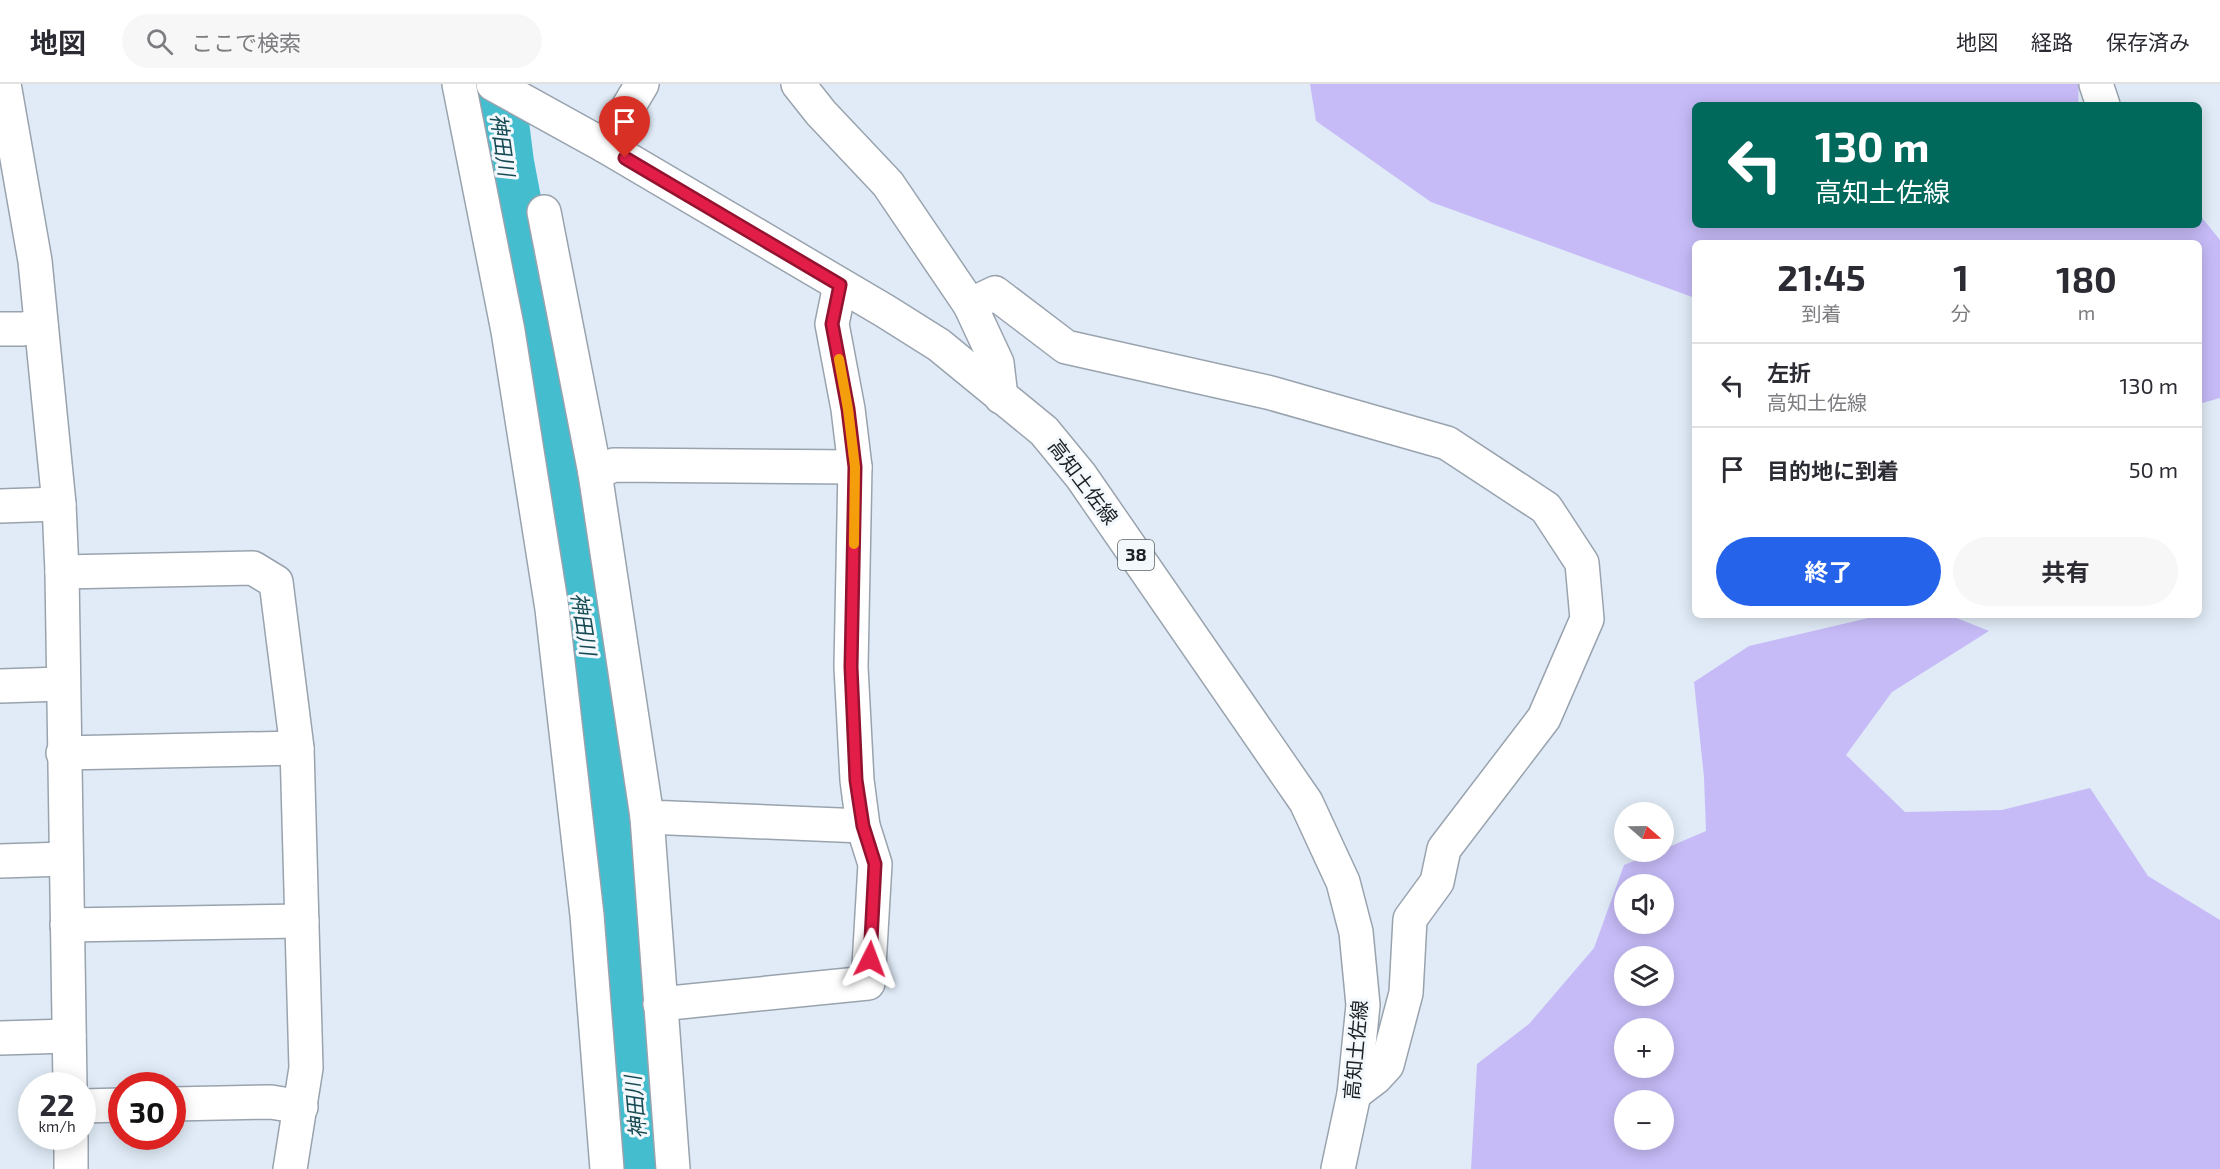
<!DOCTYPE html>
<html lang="ja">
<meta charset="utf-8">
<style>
body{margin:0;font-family:"Exo 2","Noto Sans JP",sans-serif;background:#f7f7f7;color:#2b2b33;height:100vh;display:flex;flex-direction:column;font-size:22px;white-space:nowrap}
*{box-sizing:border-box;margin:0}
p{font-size:20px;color:#7c7c81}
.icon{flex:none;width:33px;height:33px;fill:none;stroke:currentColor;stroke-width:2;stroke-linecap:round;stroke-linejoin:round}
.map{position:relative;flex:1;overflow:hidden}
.drawer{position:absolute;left:1692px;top:156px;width:510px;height:378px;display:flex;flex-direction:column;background:#fff;border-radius:9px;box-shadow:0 3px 15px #0003}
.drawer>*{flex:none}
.hud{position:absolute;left:1692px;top:18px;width:510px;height:126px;border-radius:9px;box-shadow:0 3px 15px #0003;background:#00695c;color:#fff;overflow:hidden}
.needle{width:39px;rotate:110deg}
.buttons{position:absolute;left:1614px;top:718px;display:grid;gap:12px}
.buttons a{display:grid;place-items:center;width:60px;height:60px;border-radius:50%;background:#fff;box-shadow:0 3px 15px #0003;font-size:30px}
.speed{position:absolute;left:18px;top:988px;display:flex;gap:12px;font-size:30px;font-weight:700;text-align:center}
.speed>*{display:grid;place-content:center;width:78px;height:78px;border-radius:50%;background:#fff;box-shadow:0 3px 15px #0003;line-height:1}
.speed small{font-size:15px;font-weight:400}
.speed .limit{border:9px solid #d22;background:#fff;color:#111}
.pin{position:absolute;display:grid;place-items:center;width:51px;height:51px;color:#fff;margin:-62px -26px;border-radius:50% 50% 50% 0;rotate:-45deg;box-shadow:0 0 6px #0007}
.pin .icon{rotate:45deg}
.me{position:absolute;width:66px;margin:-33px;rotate:3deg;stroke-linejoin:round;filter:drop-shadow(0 0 4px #0008)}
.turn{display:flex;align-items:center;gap:21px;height:126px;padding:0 24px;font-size:27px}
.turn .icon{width:78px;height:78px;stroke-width:2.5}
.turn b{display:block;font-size:42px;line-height:51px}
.eta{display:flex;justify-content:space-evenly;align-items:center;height:102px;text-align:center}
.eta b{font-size:36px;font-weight:700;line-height:42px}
.button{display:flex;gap:12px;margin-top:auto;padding:12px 24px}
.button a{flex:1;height:69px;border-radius:36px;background:#2563eb;color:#fff;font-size:24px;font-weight:700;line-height:69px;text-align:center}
.button a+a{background:#f7f7f7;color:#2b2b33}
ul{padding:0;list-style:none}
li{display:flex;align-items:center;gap:18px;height:84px;padding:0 24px;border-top:2px solid #e1e1e2}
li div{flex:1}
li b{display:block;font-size:22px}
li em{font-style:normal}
header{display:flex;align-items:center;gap:36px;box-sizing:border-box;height:84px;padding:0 30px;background:#fff;border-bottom:2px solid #e1e1e2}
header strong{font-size:28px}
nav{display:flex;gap:33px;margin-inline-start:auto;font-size:21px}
.search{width:420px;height:54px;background:#f7f7f7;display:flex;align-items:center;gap:15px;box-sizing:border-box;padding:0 21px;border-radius:33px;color:#7c7c81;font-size:22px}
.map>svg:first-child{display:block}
</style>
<header>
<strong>地図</strong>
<div class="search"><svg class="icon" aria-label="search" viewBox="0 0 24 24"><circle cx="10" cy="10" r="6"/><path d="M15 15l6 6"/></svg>ここで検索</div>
<nav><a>地図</a><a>経路</a><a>保存済み</a></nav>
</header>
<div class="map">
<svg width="2220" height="1085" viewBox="0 0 2220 1085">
<rect width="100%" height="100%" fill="#e0ebf7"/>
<g fill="#c6bbf7" fill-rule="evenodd">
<path d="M 1310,0 L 2079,0 L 2078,21 L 1695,21 L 1695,141 L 2199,141 L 2199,130 L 2220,156 L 2220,314 L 2199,320 L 2199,159 L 1695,159 L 1695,214 L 1431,118 L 1316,37 Z"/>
<path d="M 1881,531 L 1949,531 L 1989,547 L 1892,608 L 1846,671 L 1905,728 L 2002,726 L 2090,704 L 2148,792 L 2220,836 L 2220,1085 L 1471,1085 L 1477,980 L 1529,940 L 1594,864 L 1624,781 L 1656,768 L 1664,768 L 1664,765 L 1706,747 L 1704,693 L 1694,598 L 1749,562 ZM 1624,801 L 1664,801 L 1664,840 L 1624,840 ZM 1624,873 L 1664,873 L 1664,912 L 1624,912 ZM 1624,945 L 1664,945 L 1664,984 L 1624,984 ZM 1624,1017 L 1664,1017 L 1664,1056 L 1624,1056 Z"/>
</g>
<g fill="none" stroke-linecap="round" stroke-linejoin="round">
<path stroke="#44bdce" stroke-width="62" d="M 493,0 L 503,79 L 558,369 L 609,712 L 641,1085"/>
<g stroke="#99a3ae" stroke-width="36">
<g id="street">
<path d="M 4,0 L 35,177 L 59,420 L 62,488 L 70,1002"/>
<path d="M 459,0 L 508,247 L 552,525 L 587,831 L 607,1085"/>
<path d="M 798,0 L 821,29 L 888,100 L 970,221 L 997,279 L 1001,313"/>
<path d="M 2096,0 L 2103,21"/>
<path d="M 544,128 L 595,389 L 647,733 L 863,742"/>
<path d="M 970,221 L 995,209 L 1066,263 L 1271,309 L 1447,359 L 1546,424 L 1582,479 L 1587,535 L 1544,634 L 1444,765 L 1437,798 L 1410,835 L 1406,909 L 1387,981 L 1375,994 L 1354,1010"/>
<path d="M 0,245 L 23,245 L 41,241"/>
<path d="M 595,389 L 614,381 L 855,383"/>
<path d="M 0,422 L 59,420"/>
<path d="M 62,488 L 253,484 L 276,498 L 297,664 L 306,984 L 290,1085"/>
<path d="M 0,602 L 62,600"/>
<path d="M 63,669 L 297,664"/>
<path d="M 647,733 L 673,1085"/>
<path d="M 0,777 L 66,775"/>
<path d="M 67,841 L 302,837"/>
<path d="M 660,920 L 868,899 L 875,780 L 863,742 L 857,696 L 851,583 L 855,383 L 848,325 L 832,240 L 840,201"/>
<path d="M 0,954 L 69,952"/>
<path d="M 172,1020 L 271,1018 L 301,1023"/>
<path d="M 82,1022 L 122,1021"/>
<path d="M 71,1053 L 71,1085"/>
</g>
</g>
<g stroke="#99a3ae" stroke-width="36">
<path id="secondary" d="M 493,0 L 605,62"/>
</g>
<g stroke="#99a3ae" stroke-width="36">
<path id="primary" d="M 642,0 L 605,62 L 885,227 L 939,261 L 1044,347 L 1081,392 L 1306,718 L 1343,798 L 1356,848 L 1363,921 L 1354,1010 L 1338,1085"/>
</g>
<use href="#street" stroke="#fff" stroke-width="33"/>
<use href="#secondary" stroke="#fff" stroke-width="33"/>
<use href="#primary" stroke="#fff" stroke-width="33"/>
</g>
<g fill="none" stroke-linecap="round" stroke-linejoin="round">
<g stroke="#92132f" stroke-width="15">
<path id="route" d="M 625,74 L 840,201 L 832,240 L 848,325 L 855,383 L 851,583 L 856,696 L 863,742 L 875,780 L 870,875"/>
</g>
<use href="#route" stroke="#e11d48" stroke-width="10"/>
<path stroke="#f59e0b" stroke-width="10" d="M 839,275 L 848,325 L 855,383 L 854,460"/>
</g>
<g text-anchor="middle" stroke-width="6" stroke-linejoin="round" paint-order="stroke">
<rect fill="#f3f8fc" stroke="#5c6165" stroke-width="1.5" x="1118" y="456" width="36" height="30" rx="4.5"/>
<g font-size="18" font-weight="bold" fill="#1c2024">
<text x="1136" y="477">38</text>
</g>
<g font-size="20" fill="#1c2024" stroke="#f3f8fc">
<text transform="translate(1083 398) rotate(53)" y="7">高知土佐線</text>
<text transform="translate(1356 966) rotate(-85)" y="7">高知土佐線</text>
</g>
<g font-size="21" font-style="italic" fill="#164a52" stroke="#f3f8fc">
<text transform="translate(502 61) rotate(82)" y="7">神田川</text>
<text transform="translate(583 540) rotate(81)" y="7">神田川</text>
<text transform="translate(636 1023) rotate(-95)" y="7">神田川</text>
</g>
</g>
</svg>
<div class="buttons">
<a><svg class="needle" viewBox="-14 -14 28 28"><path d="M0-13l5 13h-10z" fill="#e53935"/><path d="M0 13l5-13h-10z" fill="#7c7c81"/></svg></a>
<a><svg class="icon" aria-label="sound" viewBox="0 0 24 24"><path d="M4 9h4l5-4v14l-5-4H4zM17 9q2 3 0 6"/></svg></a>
<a><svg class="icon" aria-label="layers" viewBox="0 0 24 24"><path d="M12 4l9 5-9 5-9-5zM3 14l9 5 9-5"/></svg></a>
<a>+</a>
<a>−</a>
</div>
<div class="speed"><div>22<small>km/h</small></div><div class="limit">30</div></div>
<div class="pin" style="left:625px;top:74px;background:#d93025"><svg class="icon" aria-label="arrive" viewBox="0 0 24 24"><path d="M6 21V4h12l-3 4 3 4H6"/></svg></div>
<svg class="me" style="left:870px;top:875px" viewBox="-20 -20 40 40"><path d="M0-17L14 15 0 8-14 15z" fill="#e11d48" stroke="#fff" stroke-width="4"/></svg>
<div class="hud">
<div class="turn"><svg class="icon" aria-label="left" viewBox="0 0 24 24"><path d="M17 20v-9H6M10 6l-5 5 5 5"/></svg><div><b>130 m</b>高知土佐線</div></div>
</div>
<section class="drawer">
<div class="eta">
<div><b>21:45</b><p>到着</p></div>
<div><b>1</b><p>分</p></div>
<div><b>180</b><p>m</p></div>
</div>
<ul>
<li><svg class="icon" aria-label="left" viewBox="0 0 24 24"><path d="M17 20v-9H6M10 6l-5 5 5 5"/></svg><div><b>左折</b><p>高知土佐線</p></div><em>130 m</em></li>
<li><svg class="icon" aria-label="arrive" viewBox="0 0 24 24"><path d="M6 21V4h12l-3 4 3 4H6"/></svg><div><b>目的地に到着</b></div><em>50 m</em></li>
</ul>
<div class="button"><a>終了</a><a>共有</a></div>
</section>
</div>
